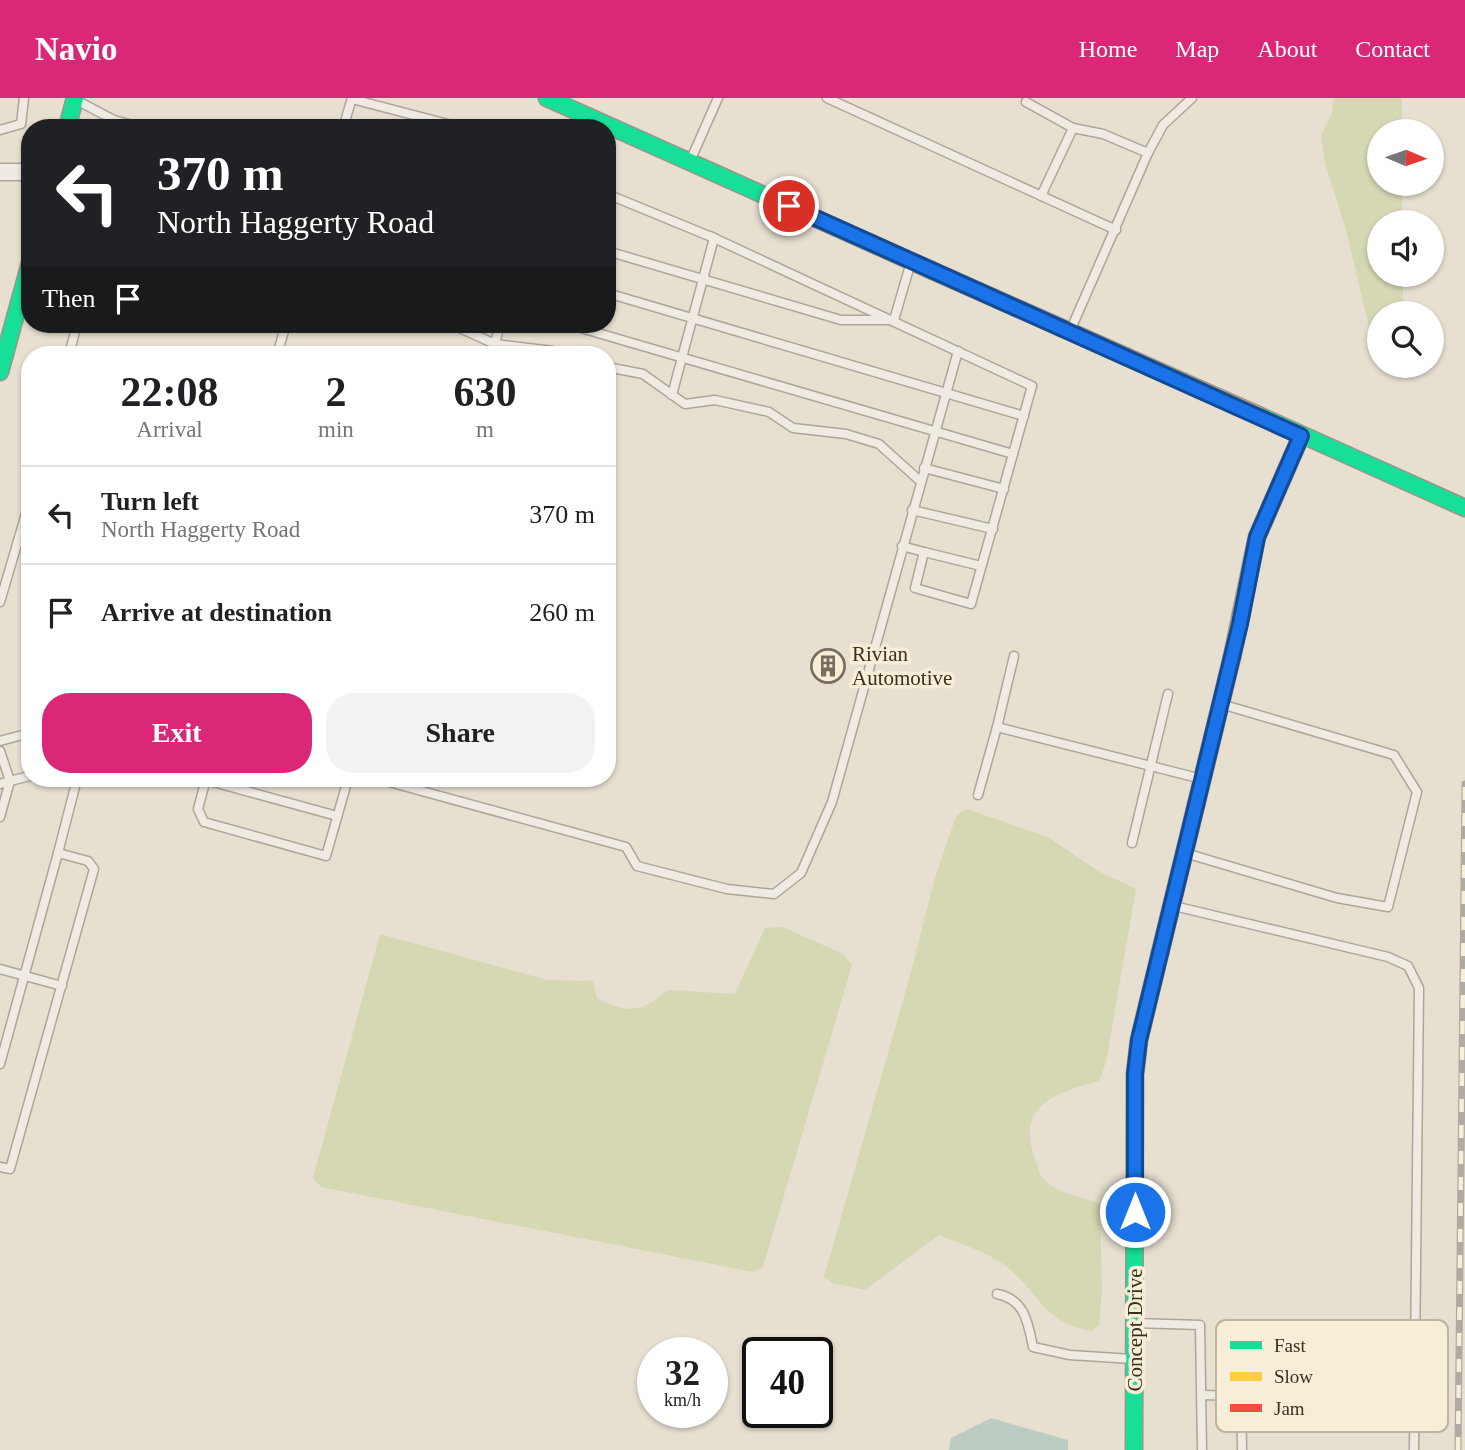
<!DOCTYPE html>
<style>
body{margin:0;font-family:Georgia,serif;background:#f2f2f2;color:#202124;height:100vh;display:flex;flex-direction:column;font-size:26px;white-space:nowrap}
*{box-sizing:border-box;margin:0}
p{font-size:23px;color:#757577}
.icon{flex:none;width:38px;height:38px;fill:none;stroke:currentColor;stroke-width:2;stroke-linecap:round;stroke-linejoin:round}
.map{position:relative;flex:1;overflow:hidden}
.details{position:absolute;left:21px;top:248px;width:595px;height:441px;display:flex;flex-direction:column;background:#fff;border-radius:28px;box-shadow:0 2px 5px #0004}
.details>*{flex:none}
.guide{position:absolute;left:21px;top:21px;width:595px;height:214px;border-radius:28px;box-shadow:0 2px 5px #0004;background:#202124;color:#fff;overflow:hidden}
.needle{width:46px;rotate:92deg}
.fabs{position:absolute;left:1367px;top:21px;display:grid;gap:14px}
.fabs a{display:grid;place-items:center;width:77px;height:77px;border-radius:50%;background:#fff;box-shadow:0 2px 5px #0004;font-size:35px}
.speed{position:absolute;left:637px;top:1239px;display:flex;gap:14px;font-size:35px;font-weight:700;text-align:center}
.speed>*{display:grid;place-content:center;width:91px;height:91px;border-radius:50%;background:#fff;box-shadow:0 2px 5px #0004;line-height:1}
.speed small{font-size:18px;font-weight:400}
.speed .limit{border:4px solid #111;border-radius:10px;background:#fff;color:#111}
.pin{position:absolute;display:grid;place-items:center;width:60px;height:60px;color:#fff;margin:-30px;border:4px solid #fff;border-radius:50%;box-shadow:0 2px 7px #0007}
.me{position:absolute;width:77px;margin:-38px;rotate:0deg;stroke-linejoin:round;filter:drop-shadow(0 0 5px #0008)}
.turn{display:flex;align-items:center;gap:24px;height:147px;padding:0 21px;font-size:32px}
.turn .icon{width:91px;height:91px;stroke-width:2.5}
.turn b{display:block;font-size:49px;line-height:60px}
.then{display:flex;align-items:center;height:66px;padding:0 21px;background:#0003;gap:14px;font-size:26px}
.eta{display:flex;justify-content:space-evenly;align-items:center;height:119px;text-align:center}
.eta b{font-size:42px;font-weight:800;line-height:49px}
.action{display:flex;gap:14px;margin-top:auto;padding:14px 21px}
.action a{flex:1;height:80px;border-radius:28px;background:#db2777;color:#fff;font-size:28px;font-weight:800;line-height:80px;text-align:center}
.action a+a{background:#f2f2f2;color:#202124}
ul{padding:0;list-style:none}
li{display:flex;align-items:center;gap:21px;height:98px;padding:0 21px;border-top:2px solid #e0e0e0}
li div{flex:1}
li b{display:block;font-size:26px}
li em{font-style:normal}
header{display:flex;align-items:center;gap:42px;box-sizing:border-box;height:98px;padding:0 35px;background:#db2777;color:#fff}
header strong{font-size:33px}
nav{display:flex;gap:38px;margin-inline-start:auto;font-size:24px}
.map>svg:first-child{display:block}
</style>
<header>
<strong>Navio</strong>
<nav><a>Home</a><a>Map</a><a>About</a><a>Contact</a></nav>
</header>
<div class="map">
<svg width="1465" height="1352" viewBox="0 0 1465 1352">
<rect width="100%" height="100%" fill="#e7e0d1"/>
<g fill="#d6d7b3">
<path d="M 1334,0 L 1402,0 L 1402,33 L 1379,33 L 1379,86 L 1402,86 L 1402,124 L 1379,124 L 1379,177 L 1403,177 L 1403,215 L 1379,215 L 1379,253 L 1372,241 L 1345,128 L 1325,66 L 1321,37 L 1332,15 Z"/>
<path d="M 967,711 L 1048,739 L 1098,773 L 1136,791 L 1106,964 L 1099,983 C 1058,994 1016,1007 1034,1058 C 1037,1064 1038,1074 1042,1079 C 1055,1096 1081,1098 1100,1106 L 1102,1192 L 1099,1227 L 1092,1233 C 1039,1223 1041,1194 1003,1166 C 986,1153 959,1146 939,1137 L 865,1192 L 832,1185 L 824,1179 L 910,878 L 934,783 L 956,718 Z"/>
<path d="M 783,829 L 843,856 L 852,867 L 763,1169 L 753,1174 L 321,1089 L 313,1080 L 380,836 L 547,882 L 593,883 L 597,900 C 627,916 642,915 668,892 L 735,896 L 765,830 Z"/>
</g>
<path fill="#bcccc2" d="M 991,1320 L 1068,1342 L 1068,1352 L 949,1352 L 951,1340 Z"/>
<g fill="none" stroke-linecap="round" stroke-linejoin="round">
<g stroke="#ada599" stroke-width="11">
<g id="lane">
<path d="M 827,0 L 1116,132"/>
<path d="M 352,1 L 463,30"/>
<path d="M 76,2 L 114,22 L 144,30"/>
<path d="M 1026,4 L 1073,30"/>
<path d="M 343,30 L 352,0"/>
<path d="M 0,32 L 21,26 L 24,0"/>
<path d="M 691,61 L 718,0"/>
<path d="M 607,96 L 714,140 L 1032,288 L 971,506 L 915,490 L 924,454 L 902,448"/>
<path d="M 1041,98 L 1073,30 L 1103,36 L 1148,55"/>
<path d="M 607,153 L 841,222 L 891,222"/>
<path d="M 607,195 L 1024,318"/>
<path d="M 894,222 L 911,164"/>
<path d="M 451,226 L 495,246 L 553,253 L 562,257"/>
<path d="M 567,226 L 1013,356"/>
<path d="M 1071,231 L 1148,55 L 1163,27 L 1192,0"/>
<path d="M 69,257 L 77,226"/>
<path d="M 277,257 L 286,226"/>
<path d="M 492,257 L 500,226"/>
<path d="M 607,269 L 643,276 L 685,306 L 715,302 L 769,314 L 793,330 L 846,336 L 879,346 L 920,383"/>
<path d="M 672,297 L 714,140 L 710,138"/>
<path d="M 924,370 L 1004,391"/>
<path d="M 912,412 L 993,431"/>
<path d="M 924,454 L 981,468"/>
<path d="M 0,504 L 30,402"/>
<path d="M 997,629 L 1014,558"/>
<path d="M 0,643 L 30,635"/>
<path d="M 0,653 L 10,683 L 0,686"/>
<path d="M 206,681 L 198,711 L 204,724 L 326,758 L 348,681"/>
<path d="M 378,681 L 626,749 L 637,768 L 727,791 L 774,796 L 801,775 L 832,704 L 958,253"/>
<path d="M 206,682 L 337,718"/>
<path d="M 978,697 L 997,629 L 1202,681"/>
<path d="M 0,719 L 10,683 L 30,678"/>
<path d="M 1132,745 L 1168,596"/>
<path d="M 1185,755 L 1337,800 L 1388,809 L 1417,694 L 1394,657 L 1221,606"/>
<path d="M 1174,808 L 1388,859 L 1408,868 L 1419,890 L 1414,1352"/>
<path d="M 0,871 L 62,888"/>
<path d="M 0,966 L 58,755"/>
<path d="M 0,1069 L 10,1071 L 94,771 L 88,763 L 58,755 L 77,681"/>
<path d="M 997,1196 C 1025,1201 1028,1225 1033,1249 L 1070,1257 L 1132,1261"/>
<path d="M 1135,1225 L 1200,1227 L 1202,1352"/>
<path d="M 1202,1297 L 1241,1298 L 1242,1352"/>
</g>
</g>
<g stroke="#ada599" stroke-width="19">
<path id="street" d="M 0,74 L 30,74"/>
</g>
<g stroke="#9c958a" stroke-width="19">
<g id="fast">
<path d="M 547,0 L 931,172"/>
<path d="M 67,30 L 75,0"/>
<path d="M 0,274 L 30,165"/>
<path d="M 1258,317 L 1465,410"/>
<path d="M 1134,1352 L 1135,976 L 1139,942 L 1160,855"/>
</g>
</g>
<g stroke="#9c958a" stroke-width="19">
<g id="slow">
<path d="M 931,172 L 1258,317"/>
<path d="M 1232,559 L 1257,439 L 1301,338"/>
</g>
</g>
<g stroke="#9c958a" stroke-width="19">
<path id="jam" d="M 1160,855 L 1232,559"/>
</g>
<use href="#lane" stroke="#efebe3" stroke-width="8"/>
<use href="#street" stroke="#efebe3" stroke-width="16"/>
<use href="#fast" stroke="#16e098" stroke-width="16"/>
<use href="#slow" stroke="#ffcf43" stroke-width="16"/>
<use href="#jam" stroke="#f24e42" stroke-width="16"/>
<g stroke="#afaaa2" stroke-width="7">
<path id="rail" d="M 1458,1352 L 1465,686"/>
</g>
<use href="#rail" stroke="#f7eed8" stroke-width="4.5" stroke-dasharray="13" stroke-linecap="butt"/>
</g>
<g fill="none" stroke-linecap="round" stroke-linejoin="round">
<g stroke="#114b97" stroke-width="18">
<path id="route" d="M 789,108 L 1301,338 L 1257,439 L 1240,526 L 1139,942 L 1135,976 L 1135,1114"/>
</g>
<use href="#route" stroke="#1a73e8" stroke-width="12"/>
</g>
<defs>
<g id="building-ring" transform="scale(1.75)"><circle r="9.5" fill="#f7eed8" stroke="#786c5e" stroke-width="1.5"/><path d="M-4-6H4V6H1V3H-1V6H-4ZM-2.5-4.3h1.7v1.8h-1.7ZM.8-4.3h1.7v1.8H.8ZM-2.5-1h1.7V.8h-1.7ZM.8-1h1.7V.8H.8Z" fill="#786c5e"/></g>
</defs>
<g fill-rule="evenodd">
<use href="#building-ring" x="828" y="568"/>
</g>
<g text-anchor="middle" stroke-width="7" stroke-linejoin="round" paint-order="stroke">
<g font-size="21" fill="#3d2e20" stroke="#f7eed8" text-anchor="start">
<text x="852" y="563">Rivian<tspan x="852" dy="24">Automotive</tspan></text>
</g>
<g font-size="21" fill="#3d2e20" stroke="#f7eed8">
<text transform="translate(1135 1232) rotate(-90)" y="7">Concept Drive</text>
</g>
</g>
<rect x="1216" y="1222" width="232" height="112" rx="10" fill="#f7eed8" stroke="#bfb4a1" stroke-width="2"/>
<rect x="1230" y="1243" width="32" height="8" fill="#16e098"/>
<rect x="1230" y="1274" width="32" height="9" fill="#ffcf43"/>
<rect x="1230" y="1306" width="32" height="8" fill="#f24e42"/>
<g font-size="19" fill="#3d2e20">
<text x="1274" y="1254">Fast</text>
<text x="1274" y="1285">Slow</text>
<text x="1274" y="1317">Jam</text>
</g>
</svg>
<div class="fabs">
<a><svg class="needle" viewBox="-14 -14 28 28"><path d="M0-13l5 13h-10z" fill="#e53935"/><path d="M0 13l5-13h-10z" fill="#757577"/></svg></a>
<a><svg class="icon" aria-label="sound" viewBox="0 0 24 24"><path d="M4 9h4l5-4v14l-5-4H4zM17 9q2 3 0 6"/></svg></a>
<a><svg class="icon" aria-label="search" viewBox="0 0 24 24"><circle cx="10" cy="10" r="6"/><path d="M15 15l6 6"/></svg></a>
</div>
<div class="speed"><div>32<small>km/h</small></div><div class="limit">40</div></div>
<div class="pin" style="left:789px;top:108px;background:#d93025"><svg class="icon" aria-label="arrive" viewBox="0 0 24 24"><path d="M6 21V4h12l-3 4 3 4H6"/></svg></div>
<svg class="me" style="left:1135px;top:1114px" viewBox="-20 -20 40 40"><circle r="17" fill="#1a73e8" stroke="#fff" stroke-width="3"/><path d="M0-11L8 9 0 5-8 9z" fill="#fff"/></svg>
<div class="guide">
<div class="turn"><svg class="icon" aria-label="left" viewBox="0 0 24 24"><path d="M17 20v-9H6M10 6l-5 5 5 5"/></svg><div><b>370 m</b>North Haggerty Road</div></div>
<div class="then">Then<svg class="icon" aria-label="arrive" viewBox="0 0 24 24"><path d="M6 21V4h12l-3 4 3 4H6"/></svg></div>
</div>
<section class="details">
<div class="eta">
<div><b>22:08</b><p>Arrival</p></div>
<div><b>2</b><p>min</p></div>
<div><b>630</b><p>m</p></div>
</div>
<ul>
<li><svg class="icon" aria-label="left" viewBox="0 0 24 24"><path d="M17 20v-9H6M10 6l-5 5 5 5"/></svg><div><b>Turn left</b><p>North Haggerty Road</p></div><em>370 m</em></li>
<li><svg class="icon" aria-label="arrive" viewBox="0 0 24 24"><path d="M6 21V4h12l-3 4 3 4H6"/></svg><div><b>Arrive at destination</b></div><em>260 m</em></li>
</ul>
<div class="action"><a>Exit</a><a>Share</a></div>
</section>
</div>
